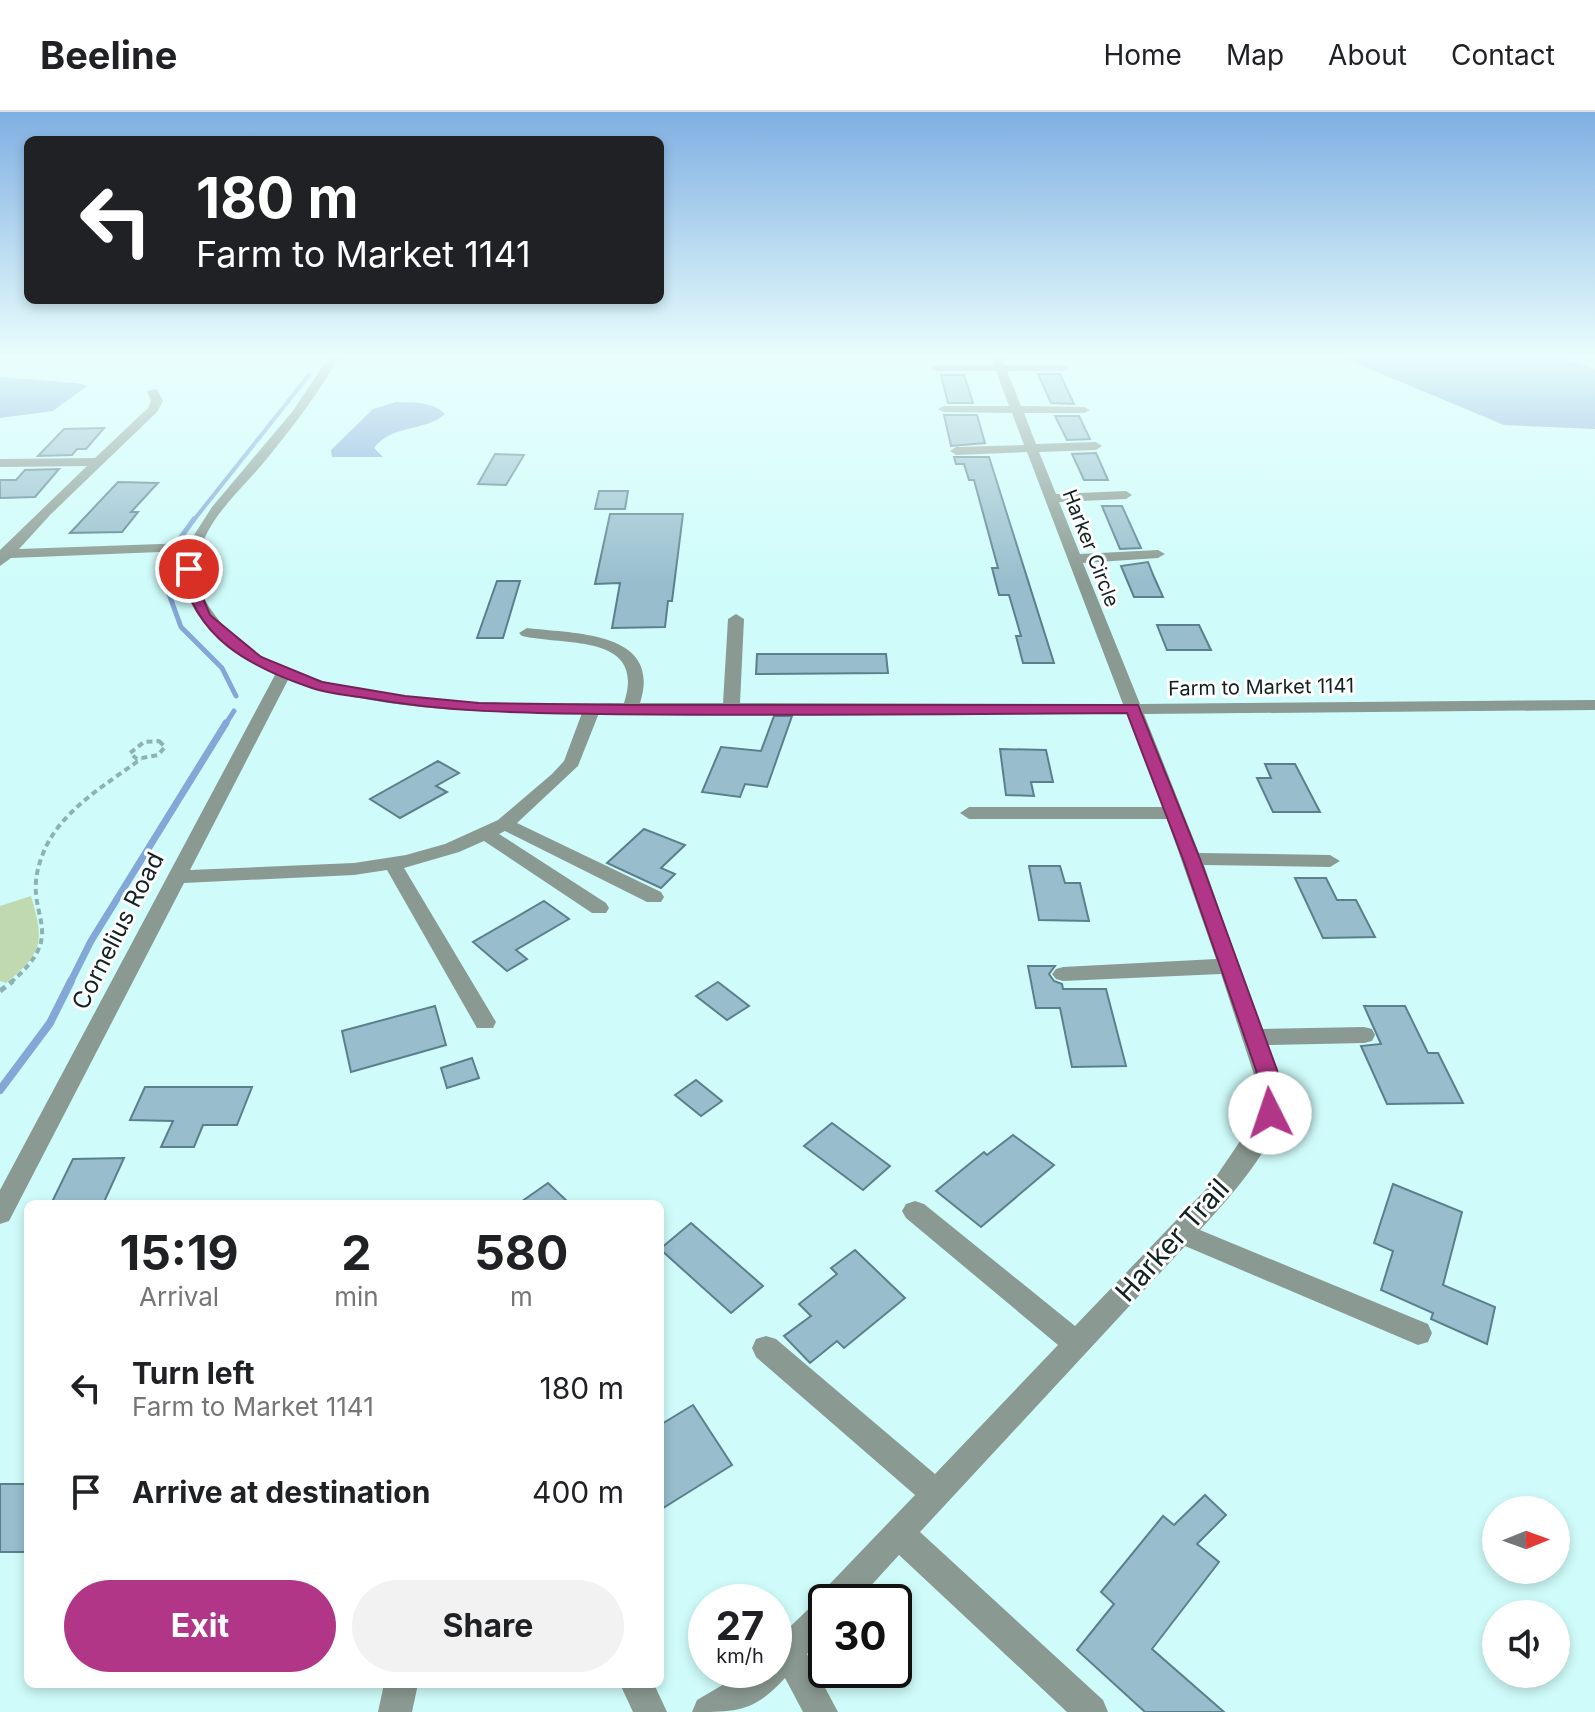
<!DOCTYPE html>
<style>
body{margin:0;font-family:Inter,sans-serif;background:#f2f2f2;color:#202124;height:100vh;display:flex;flex-direction:column;font-size:30px;white-space:nowrap}
*{box-sizing:border-box;margin:0}
p{font-size:26px;color:#757577}
.icon{flex:none;width:44px;height:44px;fill:none;stroke:currentColor;stroke-width:2;stroke-linecap:round;stroke-linejoin:round}
.map{position:relative;flex:1;overflow:hidden}
.sheet{position:absolute;left:24px;top:1088px;width:640px;height:488px;display:flex;flex-direction:column;background:#fff;border-radius:12px;box-shadow:0 4px 12px #0003}
.sheet>*{flex:none}
.guide{position:absolute;left:24px;top:24px;width:640px;height:168px;border-radius:12px;box-shadow:0 4px 12px #0003;background:#202124;color:#fff;overflow:hidden}
.needle{width:52px;rotate:89deg}
.buttons{position:absolute;left:1482px;top:1384px;display:grid;gap:16px}
.buttons a{display:grid;place-items:center;width:88px;height:88px;border-radius:50%;background:#fff;box-shadow:0 4px 12px #0003;font-size:40px}
.speed{position:absolute;left:688px;top:1472px;display:flex;gap:16px;font-size:40px;font-weight:700;text-align:center}
.speed>*{display:grid;place-content:center;width:104px;height:104px;border-radius:50%;background:#fff;box-shadow:0 4px 12px #0003;line-height:1}
.speed small{font-size:20px;font-weight:400}
.speed .limit{border:4px solid #111;border-radius:12px;background:#fff;color:#111}
.pin{position:absolute;display:grid;place-items:center;width:68px;height:68px;color:#fff;margin:-34px;border:4px solid #fff;border-radius:50%;box-shadow:0 2px 8px #0007}
.me{position:absolute;width:88px;margin:-44px;rotate:356deg;stroke-linejoin:round;filter:drop-shadow(0 0 6px #0008)}
.turn{display:flex;align-items:center;gap:28px;height:168px;padding:0 40px;font-size:36px}
.turn .icon{width:104px;height:104px;stroke-width:2.5}
.turn b{display:block;font-size:56px;line-height:68px}
.eta{display:flex;justify-content:space-evenly;align-items:center;height:136px;text-align:center}
.eta b{font-size:48px;font-weight:700;line-height:56px}
.primary-button{display:flex;gap:16px;margin-top:auto;padding:16px 40px}
.primary-button a{flex:1;height:92px;border-radius:48px;background:#b23687;color:#fff;font-size:32px;font-weight:700;line-height:92px;text-align:center}
.primary-button a+a{background:#f2f2f2;color:#202124}
ul{padding:0;list-style:none}
li{display:flex;align-items:center;gap:24px;height:104px;padding:0 40px}
li div{flex:1}
li b{display:block;font-size:30px}
li em{font-style:normal}
header{display:flex;align-items:center;gap:48px;box-sizing:border-box;height:112px;padding:0 40px;background:#fff;border-bottom:2px solid #e0e0e0}
header strong{font-size:38px}
nav{display:flex;gap:44px;margin-inline-start:auto;font-size:28px}
.map>svg:first-child{display:block}
</style>
<header>
<strong>Beeline</strong>
<nav><a>Home</a><a>Map</a><a>About</a><a>Contact</a></nav>
</header>
<div class="map">
<svg width="1595" height="1600" viewBox="0 0 1595 1600">
<rect width="100%" height="100%" fill="#cffcfa"/>
<path fill="#c0d9b0" d="M 31,784 C 44,829 44,840 6,871 L 0,869 L 0,794 Z"/>
<g fill="#82a8d8">
<path d="M 1341,245 L 1554,245 L 1595,257 L 1595,317 L 1504,313 Z"/>
<path d="M 0,265 L 77,271 L 87,274 L 53,299 L 0,306 Z"/>
<path d="M 396,290 C 414,291 432,289 445,302 C 425,320 392,312 374,336 L 383,345 L 332,345 L 331,338 L 373,297 Z"/>
</g>
<g fill="none" stroke-linecap="round" stroke-linejoin="round">
<path stroke="#82a8d8" stroke-width="4" d="M 193,409 L 309,263"/>
<g stroke="#82a8d8" stroke-width="5">
<path d="M 176,432 L 194,407"/>
<path d="M 169,449 L 167,477 L 181,515 L 222,556 L 236,584"/>
<path d="M 225,613 L 234,599"/>
</g>
<path stroke="#82a8d8" stroke-width="7" d="M 70,871 L 91,829 L 226,611"/>
<path stroke="#82a8d8" stroke-width="8" d="M 0,978 L 50,911 L 71,869"/>
</g>
<g fill="#98becd" stroke="#5b7f8d" stroke-width="2">
<path d="M 1038,262 L 1060,262 L 1074,292 L 1051,291 Z"/>
<path d="M 941,263 L 964,263 L 973,291 L 948,291 Z"/>
<path d="M 944,303 L 977,303 L 985,331 L 951,334 Z"/>
<path d="M 1055,304 L 1079,304 L 1090,327 L 1067,328 Z"/>
<path d="M 104,316 L 86,337 L 77,337 L 72,343 L 38,344 L 64,317 Z"/>
<path d="M 1096,341 L 1108,368 L 1084,368 L 1072,342 Z"/>
<path d="M 495,342 L 524,343 L 506,373 L 478,372 Z"/>
<path d="M 954,345 L 989,345 L 1054,551 L 1023,551 L 1016,524 L 1021,524 L 1009,483 L 999,483 L 992,456 L 998,456 L 974,368 L 969,368 L 964,352 L 956,352 Z"/>
<path d="M 59,357 L 35,385 L 0,386 L 0,368 L 16,368 L 25,358 Z"/>
<path d="M 118,370 L 158,371 L 131,400 L 138,400 L 122,420 L 70,421 Z"/>
<path d="M 599,379 L 628,379 L 625,397 L 595,397 Z"/>
<path d="M 1102,394 L 1122,394 L 1141,436 L 1120,437 Z"/>
<path d="M 610,402 L 683,402 L 672,489 L 668,489 L 665,515 L 612,516 L 620,471 L 595,472 Z"/>
<path d="M 1148,450 L 1154,465 L 1163,485 L 1134,485 L 1121,454 Z"/>
<path d="M 497,469 L 520,469 L 503,526 L 477,526 Z"/>
<path d="M 1157,513 L 1199,513 L 1211,538 L 1167,538 Z"/>
<path d="M 757,542 L 886,542 L 888,561 L 756,562 Z"/>
<path d="M 774,604 L 792,604 L 767,675 L 745,672 L 740,685 L 702,680 L 721,635 L 761,639 Z"/>
<path d="M 1000,637 L 1046,638 L 1053,670 L 1031,670 L 1034,684 L 1006,683 Z"/>
<path d="M 438,649 L 459,661 L 436,674 L 447,680 L 400,706 L 370,687 Z"/>
<path d="M 1265,652 L 1295,652 L 1320,700 L 1273,700 L 1257,666 L 1271,666 Z"/>
<path d="M 644,717 L 685,733 L 661,756 L 675,762 L 661,776 L 607,751 Z"/>
<path d="M 1029,754 L 1060,754 L 1065,771 L 1080,771 L 1089,809 L 1039,808 Z"/>
<path d="M 1295,766 L 1326,766 L 1337,788 L 1356,788 L 1375,825 L 1323,826 Z"/>
<path d="M 544,789 L 569,807 L 516,838 L 527,847 L 507,859 L 473,830 Z"/>
<path d="M 1028,854 L 1055,854 L 1049,862 L 1054,869 L 1062,872 L 1063,877 L 1106,877 L 1126,954 L 1072,955 L 1060,896 L 1036,896 Z"/>
<path d="M 718,870 L 749,894 L 727,908 L 696,884 Z"/>
<path d="M 435,894 L 446,933 L 351,960 L 342,919 Z"/>
<path d="M 1364,894 L 1405,894 L 1428,941 L 1438,941 L 1463,991 L 1387,992 L 1361,934 L 1381,932 Z"/>
<path d="M 472,946 L 479,966 L 447,976 L 441,956 Z"/>
<path d="M 696,968 L 722,989 L 701,1004 L 675,983 Z"/>
<path d="M 145,975 L 252,975 L 237,1013 L 203,1013 L 194,1035 L 161,1035 L 173,1009 L 130,1008 Z"/>
<path d="M 832,1011 L 890,1054 L 863,1078 L 804,1034 Z"/>
<path d="M 1013,1023 L 1054,1053 L 981,1115 L 936,1079 L 984,1040 L 987,1043 Z"/>
<path d="M 124,1046 L 103,1092 L 51,1092 L 73,1047 Z"/>
<path d="M 548,1071 L 570,1092 L 518,1092 Z"/>
<path d="M 1393,1072 L 1462,1100 L 1443,1173 L 1495,1195 L 1487,1232 L 1431,1207 L 1433,1201 L 1381,1178 L 1393,1139 L 1374,1131 Z"/>
<path d="M 691,1111 L 763,1174 L 731,1201 L 660,1137 Z"/>
<path d="M 855,1138 L 905,1186 L 844,1236 L 837,1229 L 810,1251 L 784,1224 L 811,1204 L 799,1192 L 837,1162 L 831,1156 Z"/>
<path d="M 693,1293 L 732,1353 L 660,1398 L 660,1313 Z"/>
<rect x="0" y="1372" width="28" height="68"/>
<path d="M 1205,1383 L 1226,1403 L 1197,1432 L 1219,1450 L 1152,1537 L 1224,1600 L 1145,1600 L 1077,1538 L 1114,1492 L 1101,1480 L 1163,1404 L 1174,1413 Z"/>
</g>
<g fill="none" stroke-linecap="round" stroke-linejoin="round">
<g stroke="#8eb2b0" stroke-width="4" stroke-dasharray="6 4" stroke-linecap="butt">
<path d="M 159,629 L 165,635 L 158,643 L 137,647 L 130,641 L 144,630 Z"/>
<path d="M 10,871 C 73,818 20,805 41,747 C 56,701 104,674 141,647"/>
</g>
<path stroke="#8eb2b0" stroke-width="5" stroke-dasharray="7 5" stroke-linecap="butt" d="M 0,879 L 13,869"/>
<g fill="#8a9991" fill-rule="evenodd">
<path d="M 329,245 L 339,245 C 318,282 292,316 265,349 C 242,377 208,405 199,442 C 193,463 200,482 212,499 C 282,604 510,591 624,591 C 647,521 565,534 522,524 L 519,521 L 527,516 C 575,522 663,519 640,591 L 723,591 L 728,507 L 736,502 L 744,507 L 740,591 L 1123,592 L 1027,340 L 956,343 L 950,339 L 956,335 L 1024,333 L 1012,301 L 944,300 L 938,297 L 944,294 L 1009,294 L 996,259 L 936,259 L 931,256 L 936,253 L 994,253 L 991,245 L 1001,245 L 1004,253 L 1063,253 L 1068,256 L 1063,259 L 1007,259 L 1021,294 L 1084,295 L 1090,298 L 1084,301 L 1024,301 L 1036,332 L 1096,330 L 1102,334 L 1096,338 L 1039,340 L 1056,382 L 1126,379 L 1132,383 L 1126,387 L 1059,390 L 1080,442 L 1158,438 L 1165,442 L 1158,446 L 1083,451 L 1140,592 L 1595,588 L 1595,598 L 1144,602 L 1199,741 L 1330,743 L 1340,749 L 1330,755 L 1204,753 L 1261,917 L 1364,915 L 1372,917 L 1375,923 L 1372,929 L 1364,931 L 1267,933 C 1272,948 1285,971 1284,986 C 1281,1030 1228,1087 1200,1118 L 1428,1212 L 1432,1221 L 1428,1230 L 1418,1233 L 1185,1134 L 920,1420 L 1103,1588 L 1108,1600 L 1067,1600 L 899,1443 L 856,1490 L 826,1490 L 826,1522 L 807,1542 L 838,1600 L 803,1600 L 785,1566 C 754,1600 737,1600 692,1600 L 697,1588 L 748,1558 L 774,1558 L 774,1530 L 820,1486 L 823,1479 L 915,1383 L 756,1245 L 752,1236 L 756,1227 L 766,1224 L 776,1227 L 935,1362 L 1058,1233 L 906,1106 L 902,1099 L 906,1092 L 915,1089 L 924,1092 L 1075,1214 L 1211,1072 L 1253,1010 L 1261,984 L 1221,862 L 1063,869 L 1056,867 L 1052,862 L 1056,857 L 1063,855 L 1216,847 L 1167,707 L 969,707 L 960,701 L 969,695 L 1163,695 L 1127,602 L 599,601 L 578,654 L 517,711 L 661,780 L 664,785 L 661,790 L 647,790 L 505,719 L 499,722 L 606,791 L 609,796 L 606,801 L 592,801 L 484,729 L 459,740 L 404,756 L 496,910 L 493,916 L 477,916 L 387,758 L 354,763 L 184,771 L 9,1109 L 0,1112 L 0,1078 L 275,563 C 229,540 171,499 185,439 L 11,446 L 0,454 L 0,438 L 87,354 L 0,355 L 0,347 L 95,346 L 148,296 L 151,289 L 147,279 L 157,277 L 163,289 L 157,300 L 51,402 L 19,437 L 189,431 L 212,395 L 292,300 ZM 288,568 C 384,599 483,601 582,601 L 564,649 L 552,662 L 498,708 L 445,732 L 406,743 L 354,751 L 190,758 Z"/>
<path d="M 384,1572 L 418,1572 L 412,1600 L 378,1600 Z"/>
<path d="M 620,1572 L 654,1572 L 667,1600 L 633,1600 Z"/>
</g>
</g>
<linearGradient id="sky" x2="0" y2="1"><stop stop-color="#7fafe2"/><stop offset="0.52" stop-color="#e9fefd"/><stop offset="1" stop-color="#e9fefd" stop-opacity="0"/></linearGradient>
<rect width="1595" height="469" fill="url(#sky)"/>
<path fill="#b23687" stroke="#742358" stroke-width="2" d="M 189,453 L 195,457 L 199,477 L 210,503 L 261,545 L 322,570 L 405,584 L 479,591 L 630,593 L 1138,593 L 1200,747 L 1277,958 C 1281,976 1286,990 1278,1007 L 1262,1007 L 1259,1001 L 1262,984 L 1256,958 L 1183,747 L 1127,601 C 951,602 776,604 601,602 C 521,601 444,600 366,586 C 348,583 329,582 312,576 C 251,555 194,527 182,457 Z"/>
<g text-anchor="middle" stroke-width="6" stroke-linejoin="round" paint-order="stroke">
<g font-size="20" fill="#122" stroke="#fff">
<text transform="translate(1091 436) rotate(69)" y="7">Harker Circle</text>
<text transform="translate(1261 575) rotate(-1)" y="7">Farm to Market 1141</text>
</g>
<g font-size="24" fill="#122" stroke="#fff">
<text transform="translate(118 819) rotate(-63)" y="8">Cornelius Road</text>
</g>
<g font-size="28" fill="#122" stroke="#fff">
<text transform="translate(1172 1128) rotate(-48)" y="10">Harker Trail</text>
</g>
</g>
</svg>
<div class="buttons">
<a><svg class="needle" viewBox="-14 -14 28 28"><path d="M0-13l5 13h-10z" fill="#e53935"/><path d="M0 13l5-13h-10z" fill="#757577"/></svg></a>
<a><svg class="icon" aria-label="sound" viewBox="0 0 24 24"><path d="M4 9h4l5-4v14l-5-4H4zM17 9q2 3 0 6"/></svg></a>
</div>
<div class="speed"><div>27<small>km/h</small></div><div class="limit">30</div></div>
<div class="pin" style="left:189px;top:457px;background:#d93025"><svg class="icon" aria-label="arrive" viewBox="0 0 24 24"><path d="M6 21V4h12l-3 4 3 4H6"/></svg></div>
<svg class="me" style="left:1270px;top:1001px" viewBox="-20 -20 40 40"><circle r="19" fill="#fff"/><path d="M0-13L10 11 0 6-10 11z" fill="#b23687"/></svg>
<div class="guide">
<div class="turn"><svg class="icon" aria-label="left" viewBox="0 0 24 24"><path d="M17 20v-9H6M10 6l-5 5 5 5"/></svg><div><b>180 m</b>Farm to Market 1141</div></div>
</div>
<section class="sheet">
<div class="eta">
<div><b>15:19</b><p>Arrival</p></div>
<div><b>2</b><p>min</p></div>
<div><b>580</b><p>m</p></div>
</div>
<ul>
<li><svg class="icon" aria-label="left" viewBox="0 0 24 24"><path d="M17 20v-9H6M10 6l-5 5 5 5"/></svg><div><b>Turn left</b><p>Farm to Market 1141</p></div><em>180 m</em></li>
<li><svg class="icon" aria-label="arrive" viewBox="0 0 24 24"><path d="M6 21V4h12l-3 4 3 4H6"/></svg><div><b>Arrive at destination</b></div><em>400 m</em></li>
</ul>
<div class="primary-button"><a>Exit</a><a>Share</a></div>
</section>
</div>
